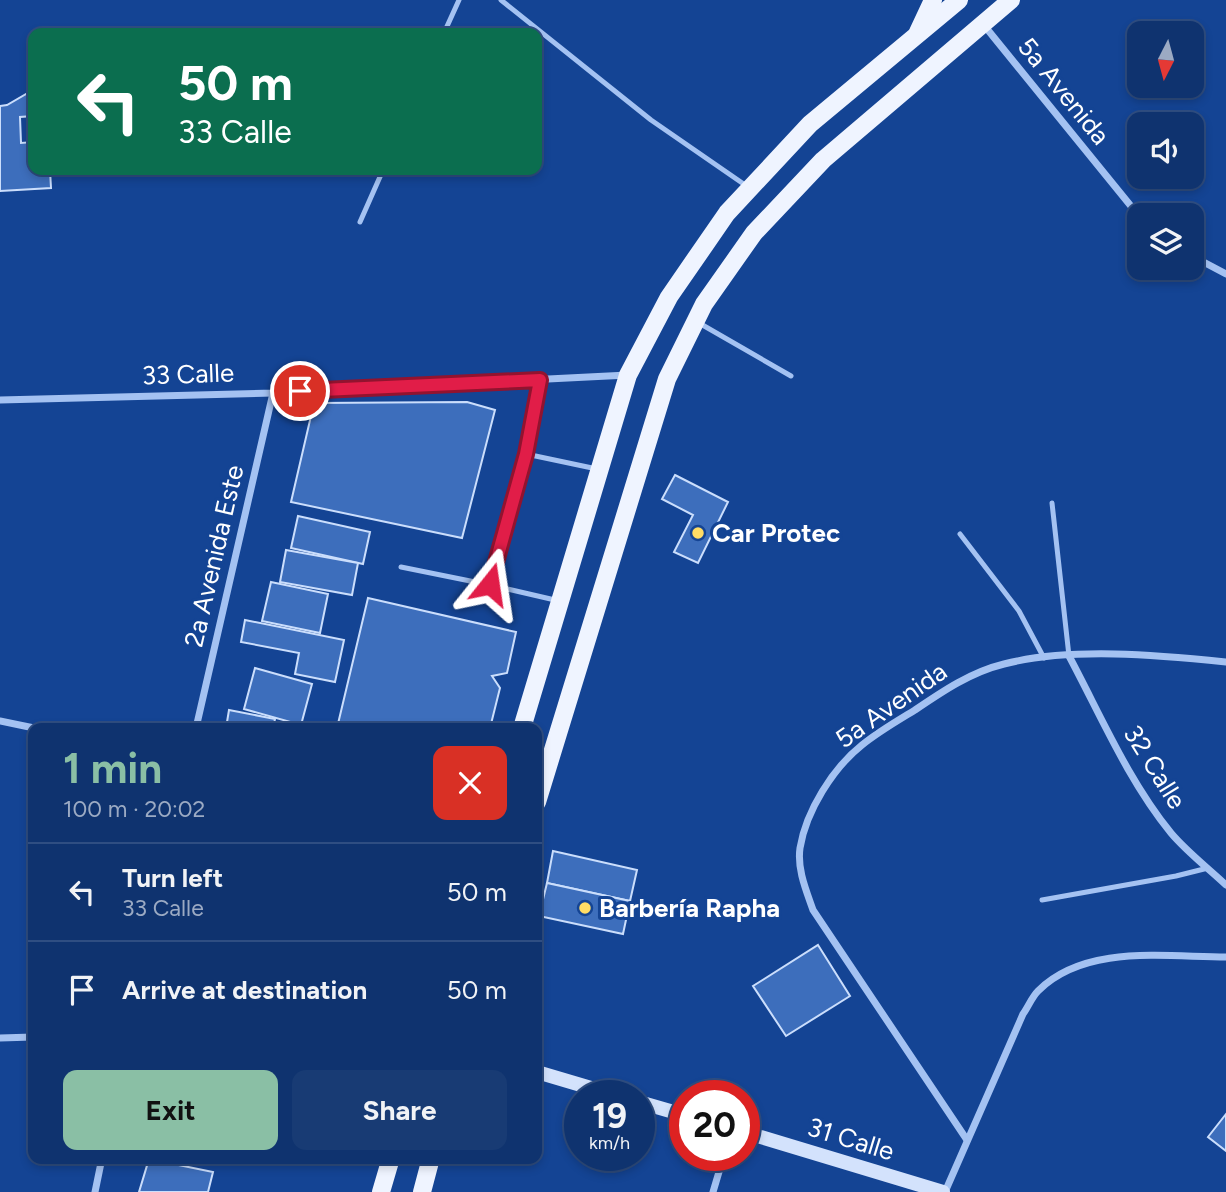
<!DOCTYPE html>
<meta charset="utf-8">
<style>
body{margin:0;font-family:Figtree,sans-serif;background:#183b74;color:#f1f3f6;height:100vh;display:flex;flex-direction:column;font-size:26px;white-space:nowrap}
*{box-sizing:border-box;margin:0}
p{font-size:23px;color:#9baac3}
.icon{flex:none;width:38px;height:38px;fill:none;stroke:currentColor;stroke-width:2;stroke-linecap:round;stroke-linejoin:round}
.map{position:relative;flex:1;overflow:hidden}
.sheet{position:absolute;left:28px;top:723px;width:514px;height:441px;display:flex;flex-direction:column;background:#0f336f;border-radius:14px;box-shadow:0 4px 10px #0003,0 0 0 2px #2f4e82}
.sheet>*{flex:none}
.guide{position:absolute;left:28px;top:28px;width:514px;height:147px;border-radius:14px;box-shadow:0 4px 10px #0003,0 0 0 2px #2f4e82;background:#0b6e4f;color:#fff;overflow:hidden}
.needle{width:46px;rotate:186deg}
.tools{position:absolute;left:1127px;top:21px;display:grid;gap:14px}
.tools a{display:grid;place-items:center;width:77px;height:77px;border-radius:14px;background:#0f336f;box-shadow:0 4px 10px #0003,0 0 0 2px #2f4e82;font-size:35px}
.speed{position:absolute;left:564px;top:1080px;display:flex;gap:14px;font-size:35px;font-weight:700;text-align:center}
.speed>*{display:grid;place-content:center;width:91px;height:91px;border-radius:50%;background:#0f336f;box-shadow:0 4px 10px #0003,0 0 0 2px #2f4e82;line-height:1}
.speed small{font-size:18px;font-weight:400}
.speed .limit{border:10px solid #d22;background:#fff;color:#111}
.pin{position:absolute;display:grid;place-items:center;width:60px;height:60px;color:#fff;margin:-30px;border:4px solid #fff;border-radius:50%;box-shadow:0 2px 7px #0007}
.me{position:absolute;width:77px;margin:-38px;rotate:15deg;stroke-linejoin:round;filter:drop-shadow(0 0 5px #0008)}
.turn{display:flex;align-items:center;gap:24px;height:147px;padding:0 35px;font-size:32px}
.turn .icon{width:91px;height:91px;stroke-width:2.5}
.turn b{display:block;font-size:49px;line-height:60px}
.round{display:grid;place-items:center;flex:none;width:74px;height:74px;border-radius:14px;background:#183b74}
.overview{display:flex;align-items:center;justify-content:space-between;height:119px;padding:0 35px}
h1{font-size:42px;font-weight:700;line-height:52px;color:#8abfa5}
.cta{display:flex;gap:14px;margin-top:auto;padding:14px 35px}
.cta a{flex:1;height:80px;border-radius:14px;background:#8abfa5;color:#111;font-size:28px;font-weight:700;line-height:80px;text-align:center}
.cta a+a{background:#183b74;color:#f1f3f6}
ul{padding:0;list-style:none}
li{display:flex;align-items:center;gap:21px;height:98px;padding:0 35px;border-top:2px solid #2f4e82}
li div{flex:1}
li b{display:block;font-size:26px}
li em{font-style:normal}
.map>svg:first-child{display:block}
</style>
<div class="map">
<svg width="1226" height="1192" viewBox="0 0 1226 1192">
<rect width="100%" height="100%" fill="#144494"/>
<g fill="#3d6ebc" stroke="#cbdefc" stroke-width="2">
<path d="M 33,90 L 33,116 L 20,117 L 21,143 L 33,142 L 33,170 L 50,170 L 51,188 L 0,191 L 0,106 L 7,105 Z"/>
<path d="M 467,402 L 495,410 L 462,538 L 291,502 L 314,403 Z"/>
<path d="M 675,475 L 728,502 L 698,563 L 674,552 L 693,515 L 662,499 Z"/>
<path d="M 298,516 L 370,532 L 363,564 L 291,548 Z"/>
<path d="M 286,550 L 358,563 L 352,595 L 280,582 Z"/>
<path d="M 271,582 L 328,594 L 320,633 L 262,621 Z"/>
<path d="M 368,598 L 516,632 L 507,673 L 492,676 L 500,688 L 490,728 L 337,728 Z"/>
<path d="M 245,620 L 344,640 L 335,682 L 295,674 L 299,653 L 241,642 Z"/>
<path d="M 255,668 L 312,684 L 301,725 L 244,709 Z"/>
<path d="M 229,710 L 275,719 L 273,728 L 226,728 Z"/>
<path d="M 553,851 L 637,870 L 630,901 L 547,883 Z"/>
<path d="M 547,883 L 630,901 L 623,934 L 539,916 Z"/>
<path d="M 818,945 L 850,996 L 786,1036 L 753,986 Z"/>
<path d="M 1226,1114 L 1226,1151 L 1208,1137 Z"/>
<path d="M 149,1159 L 213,1172 L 208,1192 L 139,1192 Z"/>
</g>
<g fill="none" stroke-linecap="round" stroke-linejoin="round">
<g stroke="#a4c2f2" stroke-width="5">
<path d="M 501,0 L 651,120 L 748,187"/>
<path d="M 444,33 L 459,0"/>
<path d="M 360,222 L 383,170"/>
<path d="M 699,323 L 791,376"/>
<path d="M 526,454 L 597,469"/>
<path d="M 1052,503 L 1069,656"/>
<path d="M 960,534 L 1019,611 L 1044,658"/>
<path d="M 401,567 L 490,585 L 526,454 L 540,380"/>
<path d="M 490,585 L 555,600"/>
<path d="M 1042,900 L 1176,876 L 1208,868"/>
</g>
<g stroke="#a4c2f2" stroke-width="7">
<path d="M 983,24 L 1139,216"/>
<path d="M 1192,256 L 1226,274"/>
<path d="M 0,400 L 273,393 L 628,375"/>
<path d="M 1069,656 C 1101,716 1128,780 1171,833 C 1187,852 1208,868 1226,885"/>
<path d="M 0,721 L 34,728"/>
<path d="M 196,728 L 273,393"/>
<path d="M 0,1038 L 33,1037"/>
<path d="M 967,1140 L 813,910 C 806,890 797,869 800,848 C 806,811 833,768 862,745 C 878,732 897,721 915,710 C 943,691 971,672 1004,664 C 1070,647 1159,655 1226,662"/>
<path d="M 95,1192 L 102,1158"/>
<path d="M 713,1192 L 724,1155"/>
<path d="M 945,1192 L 1023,1014 C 1028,1007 1032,997 1038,991 C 1085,944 1165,957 1226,957"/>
</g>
<g stroke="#d3e2fc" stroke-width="14">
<path d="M 537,1072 L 618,1096"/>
<path d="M 639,1102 L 684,1115"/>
<path d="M 744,1132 L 943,1192"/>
</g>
<g stroke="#eff4ff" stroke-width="18">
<path d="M 918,32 L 933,0"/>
<path d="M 522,728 L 628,375 L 669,297 L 727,213 L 810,124 L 959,0"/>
<path d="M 537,802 L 667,379 L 704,304 L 754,233 L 823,160 L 1011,0"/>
<path d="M 381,1192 L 391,1158"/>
<path d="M 422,1192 L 431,1158"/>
</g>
</g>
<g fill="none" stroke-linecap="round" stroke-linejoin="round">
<g stroke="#92132f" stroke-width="18">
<path id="route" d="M 300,391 L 540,380 L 526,454 L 490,584"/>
</g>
<use href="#route" stroke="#e11d48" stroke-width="12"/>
</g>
<g fill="#ffdc65" stroke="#144494" stroke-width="2.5">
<circle cx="698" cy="533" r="7"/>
<circle cx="585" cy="908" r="7"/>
</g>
<g text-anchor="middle" stroke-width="6" stroke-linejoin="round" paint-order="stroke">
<g font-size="26" fill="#fff" stroke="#144494">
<text transform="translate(1064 91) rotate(51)" y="9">5a Avenida</text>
<text transform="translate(188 374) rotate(-2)" y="9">33 Calle</text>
<text transform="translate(214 556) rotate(-77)" y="9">2a Avenida Este</text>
<text transform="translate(891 705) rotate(-35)" y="9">5a Avenida</text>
<text transform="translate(1155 767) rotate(58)" y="9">32 Calle</text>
<text transform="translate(851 1139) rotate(17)" y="9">31 Calle</text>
</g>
<g font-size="26" font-weight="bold" fill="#fff" stroke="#144494" text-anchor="start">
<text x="712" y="542">Car Protec</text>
<text x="599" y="917">Barbería Rapha</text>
</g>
</g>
</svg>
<div class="tools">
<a><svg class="needle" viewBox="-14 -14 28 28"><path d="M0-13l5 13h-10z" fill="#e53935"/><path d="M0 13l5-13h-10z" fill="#9baac3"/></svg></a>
<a><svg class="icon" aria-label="sound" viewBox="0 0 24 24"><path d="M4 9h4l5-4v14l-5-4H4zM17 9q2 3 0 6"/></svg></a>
<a><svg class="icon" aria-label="layers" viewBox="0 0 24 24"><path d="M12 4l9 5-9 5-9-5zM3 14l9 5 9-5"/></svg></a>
</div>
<div class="speed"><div>19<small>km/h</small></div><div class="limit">20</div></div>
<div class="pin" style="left:300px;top:391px;background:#d93025"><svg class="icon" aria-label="arrive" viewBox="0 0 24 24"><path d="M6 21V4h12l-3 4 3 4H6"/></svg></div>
<svg class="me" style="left:490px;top:584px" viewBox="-20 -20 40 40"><path d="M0-17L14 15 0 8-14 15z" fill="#e11d48" stroke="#fff" stroke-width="4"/></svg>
<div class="guide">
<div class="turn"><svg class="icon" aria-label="left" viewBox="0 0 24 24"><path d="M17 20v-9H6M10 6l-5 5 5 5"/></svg><div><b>50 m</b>33 Calle</div></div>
</div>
<section class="sheet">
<div class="overview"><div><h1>1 min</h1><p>100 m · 20:02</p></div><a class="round" style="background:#d93025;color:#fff"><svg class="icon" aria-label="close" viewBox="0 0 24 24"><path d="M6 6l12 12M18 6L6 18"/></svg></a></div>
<ul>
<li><svg class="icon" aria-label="left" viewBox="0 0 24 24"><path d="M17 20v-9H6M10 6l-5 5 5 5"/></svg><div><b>Turn left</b><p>33 Calle</p></div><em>50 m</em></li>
<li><svg class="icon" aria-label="arrive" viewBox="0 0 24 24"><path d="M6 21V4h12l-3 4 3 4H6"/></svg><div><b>Arrive at destination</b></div><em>50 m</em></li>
</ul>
<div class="cta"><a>Exit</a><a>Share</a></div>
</section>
</div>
